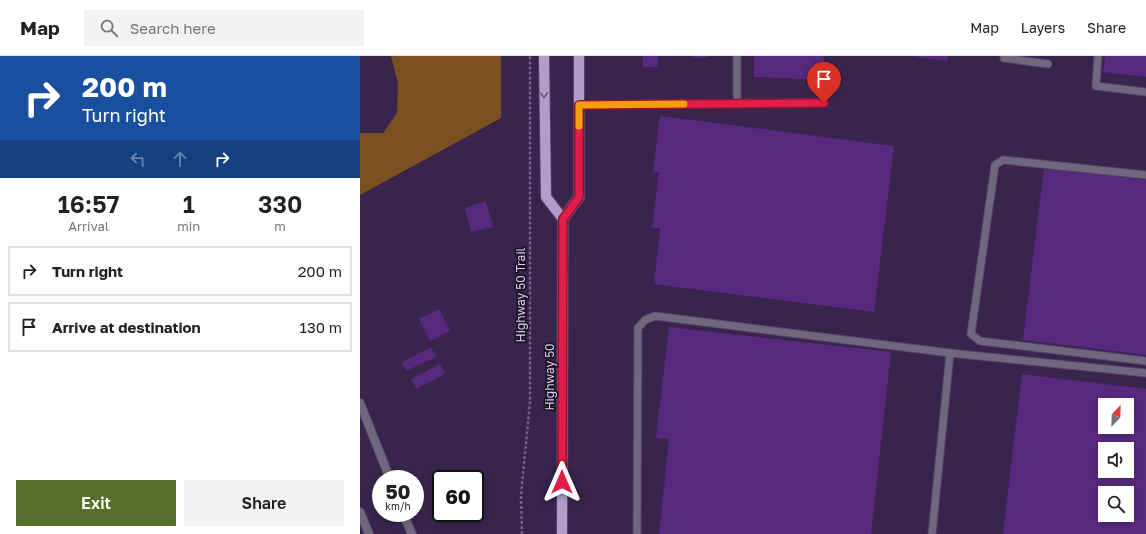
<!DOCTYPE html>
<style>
body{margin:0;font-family:"Golos Text",sans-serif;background:#f2f2f2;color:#222;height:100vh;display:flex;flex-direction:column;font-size:15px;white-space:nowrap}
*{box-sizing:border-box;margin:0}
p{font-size:13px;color:#767676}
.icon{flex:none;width:22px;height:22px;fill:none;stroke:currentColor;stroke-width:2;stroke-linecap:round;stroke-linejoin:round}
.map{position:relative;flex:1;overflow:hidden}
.sheet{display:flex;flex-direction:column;background:#fff;width:360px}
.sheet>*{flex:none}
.top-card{background:#1a4fa0;color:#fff;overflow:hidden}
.needle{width:26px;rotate:23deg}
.controls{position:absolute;left:738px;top:342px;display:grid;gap:8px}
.controls a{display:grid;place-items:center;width:36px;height:36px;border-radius:0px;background:#fff;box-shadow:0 2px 6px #0003;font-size:20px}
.speed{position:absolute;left:12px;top:414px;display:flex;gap:8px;font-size:20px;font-weight:700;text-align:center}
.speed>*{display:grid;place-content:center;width:52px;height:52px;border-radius:50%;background:#fff;box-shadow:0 2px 6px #0003;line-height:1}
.speed small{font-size:10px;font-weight:400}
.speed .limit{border:2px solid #111;border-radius:6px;background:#fff;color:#111}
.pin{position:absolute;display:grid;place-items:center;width:34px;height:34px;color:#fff;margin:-41px -17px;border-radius:50% 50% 50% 0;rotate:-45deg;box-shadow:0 0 4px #0007}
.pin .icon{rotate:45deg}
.me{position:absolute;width:44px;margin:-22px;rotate:0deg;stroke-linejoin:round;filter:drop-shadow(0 0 3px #0008)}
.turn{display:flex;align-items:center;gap:14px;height:84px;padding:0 16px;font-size:18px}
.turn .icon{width:52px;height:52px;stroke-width:2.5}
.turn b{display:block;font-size:28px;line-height:34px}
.lanes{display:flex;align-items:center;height:38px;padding:0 16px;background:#0003;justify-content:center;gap:20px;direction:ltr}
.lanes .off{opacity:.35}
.eta{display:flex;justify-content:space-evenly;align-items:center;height:68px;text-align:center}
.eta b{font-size:24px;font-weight:600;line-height:28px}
.primary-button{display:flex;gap:8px;margin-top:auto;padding:8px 16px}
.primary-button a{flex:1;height:46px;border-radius:0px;background:#586e2b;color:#fff;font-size:16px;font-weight:600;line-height:46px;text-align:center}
.primary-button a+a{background:#f2f2f2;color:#222}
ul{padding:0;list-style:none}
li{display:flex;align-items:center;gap:12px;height:50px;margin:0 8px 6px;padding:0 8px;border:2px solid #e0e0e0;border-radius:0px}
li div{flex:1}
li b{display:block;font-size:15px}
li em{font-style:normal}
header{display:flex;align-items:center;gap:24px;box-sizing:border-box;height:56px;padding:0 20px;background:#fff;border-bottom:1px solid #e0e0e0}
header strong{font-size:19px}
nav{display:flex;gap:22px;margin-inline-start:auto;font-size:14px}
.search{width:280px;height:36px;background:#f2f2f2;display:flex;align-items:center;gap:10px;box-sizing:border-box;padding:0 14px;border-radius:0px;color:#767676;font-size:15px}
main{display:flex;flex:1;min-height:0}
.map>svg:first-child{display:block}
</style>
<header>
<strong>Map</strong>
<div class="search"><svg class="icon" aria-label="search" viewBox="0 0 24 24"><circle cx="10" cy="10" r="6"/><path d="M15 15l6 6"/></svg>Search here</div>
<nav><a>Map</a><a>Layers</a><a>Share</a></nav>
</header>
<main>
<section class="sheet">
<div class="top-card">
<div class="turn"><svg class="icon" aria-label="right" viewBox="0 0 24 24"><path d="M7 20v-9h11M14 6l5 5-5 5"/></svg><div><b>200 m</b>Turn right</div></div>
<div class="lanes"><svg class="icon off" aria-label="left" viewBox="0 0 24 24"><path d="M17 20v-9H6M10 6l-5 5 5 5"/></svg><svg class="icon off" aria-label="ahead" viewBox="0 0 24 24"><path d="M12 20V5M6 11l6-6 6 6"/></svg><svg class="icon" aria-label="right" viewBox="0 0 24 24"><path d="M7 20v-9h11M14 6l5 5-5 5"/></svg></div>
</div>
<div class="eta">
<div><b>16:57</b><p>Arrival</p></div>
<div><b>1</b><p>min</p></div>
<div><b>330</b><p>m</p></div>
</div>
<ul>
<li><svg class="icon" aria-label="right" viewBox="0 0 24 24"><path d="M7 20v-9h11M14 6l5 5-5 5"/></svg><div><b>Turn right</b></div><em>200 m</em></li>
<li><svg class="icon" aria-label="arrive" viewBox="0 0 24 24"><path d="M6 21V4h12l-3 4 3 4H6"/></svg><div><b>Arrive at destination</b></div><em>130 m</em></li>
</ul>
<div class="primary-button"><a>Exit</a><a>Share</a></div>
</section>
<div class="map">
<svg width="786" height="478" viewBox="0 0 786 478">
<rect width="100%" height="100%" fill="#39244d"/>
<path fill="#7a5021" d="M 31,0 L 141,0 L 141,62 L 0,139 L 0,77 L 23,77 L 37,57 L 38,27 Z"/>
<g fill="#58297e" fill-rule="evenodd">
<rect x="283" y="0" width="15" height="11"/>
<path d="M 333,0 L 350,0 L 350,1 L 333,2 Z"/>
<path d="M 394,0 L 464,0 L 464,24 L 394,21 Z"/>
<path d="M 551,0 L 588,0 L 587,5 Z"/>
<path d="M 745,0 L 786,0 L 786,21 L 743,16 Z"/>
<path d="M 300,60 L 534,90 L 514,256 L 294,228 L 300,172 L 292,172 L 299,116 L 293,116 Z"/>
<path d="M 684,112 L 786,124 L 786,299 L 663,284 Z"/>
<path d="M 126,145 L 133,171 L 111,176 L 105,152 Z"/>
<path d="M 79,253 L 90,275 L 70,285 L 59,263 Z"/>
<path d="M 309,271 L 531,296 L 511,478 L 299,478 L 309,383 L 296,382 Z"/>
<path d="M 71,291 L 76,301 L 46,315 L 42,306 Z"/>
<path d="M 80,308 L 85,318 L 56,333 L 51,323 Z"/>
<path d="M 662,318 L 786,333 L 786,478 L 643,478 ZM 745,349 L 767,349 L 767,371 L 745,371 ZM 745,393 L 767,393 L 767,415 L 745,415 ZM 745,437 L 767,437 L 767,459 L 745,459 Z"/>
</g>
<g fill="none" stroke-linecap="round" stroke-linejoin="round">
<g stroke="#564369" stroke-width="9">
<g id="service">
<path d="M 644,0 L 644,2 L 688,8"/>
<path d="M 738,0 L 736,30 L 786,36"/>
<path d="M 377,47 L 463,47"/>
<path d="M 219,49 L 377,47 L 377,0"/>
<path d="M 786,119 L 643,104 L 635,109 L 611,278 L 620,285 L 786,305"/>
<path d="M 277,478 L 278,272 L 285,264 L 295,260 L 590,297 L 786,317"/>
<path d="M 572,478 L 590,297"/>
</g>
</g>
<g stroke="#564369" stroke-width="10">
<g id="minor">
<path d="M 0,347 L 30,423"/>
<path d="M 0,456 L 9,478"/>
<path d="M 43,457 L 52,478"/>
</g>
</g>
<g stroke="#564369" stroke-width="12">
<g id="primary">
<path d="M 184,0 L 186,141 L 203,163 L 202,478"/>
<path d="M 203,163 L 219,141 L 219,0"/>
</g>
</g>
<path stroke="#736285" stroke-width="2.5" stroke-dasharray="3 2" stroke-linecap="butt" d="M 162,478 L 161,439 L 170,346 L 170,0"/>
<use href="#service" stroke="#71677c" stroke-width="7"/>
<use href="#minor" stroke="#71677c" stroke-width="8"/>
<use href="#primary" stroke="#b19dc7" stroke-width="10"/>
</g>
<defs><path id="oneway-chevron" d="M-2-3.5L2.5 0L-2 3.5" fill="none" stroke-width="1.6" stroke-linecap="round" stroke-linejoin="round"/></defs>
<use stroke="#665876" href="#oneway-chevron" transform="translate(184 39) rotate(90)"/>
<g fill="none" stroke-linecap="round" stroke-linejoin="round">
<g stroke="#92132f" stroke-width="10">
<path id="route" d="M 202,426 L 203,163 L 219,141 L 219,49 L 464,47"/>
</g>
<use href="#route" stroke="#e11d48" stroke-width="7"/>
<path stroke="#f59e0b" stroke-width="7" d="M 219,70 L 219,49 L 324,48"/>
</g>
<g text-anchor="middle" stroke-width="3.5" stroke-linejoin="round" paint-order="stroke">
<g font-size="12" fill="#dacee7" stroke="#1c1325">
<text transform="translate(161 239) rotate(-90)" y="4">Highway 50 Trail</text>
<text transform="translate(190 321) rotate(-90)" y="4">Highway 50</text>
</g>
</g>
</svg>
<div class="controls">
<a><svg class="needle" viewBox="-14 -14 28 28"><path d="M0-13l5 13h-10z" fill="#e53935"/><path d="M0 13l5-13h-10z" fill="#767676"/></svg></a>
<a><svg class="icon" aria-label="sound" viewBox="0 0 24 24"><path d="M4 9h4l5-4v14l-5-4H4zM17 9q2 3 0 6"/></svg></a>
<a><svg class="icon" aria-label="search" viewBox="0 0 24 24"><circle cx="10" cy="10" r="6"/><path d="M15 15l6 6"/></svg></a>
</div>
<div class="speed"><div>50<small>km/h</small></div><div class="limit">60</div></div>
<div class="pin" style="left:464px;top:47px;background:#d93025"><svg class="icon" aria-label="arrive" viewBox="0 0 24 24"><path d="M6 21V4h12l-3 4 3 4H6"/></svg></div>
<svg class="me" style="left:202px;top:426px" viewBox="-20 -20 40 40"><path d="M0-17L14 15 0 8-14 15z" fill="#e11d48" stroke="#fff" stroke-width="4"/></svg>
</div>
</main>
